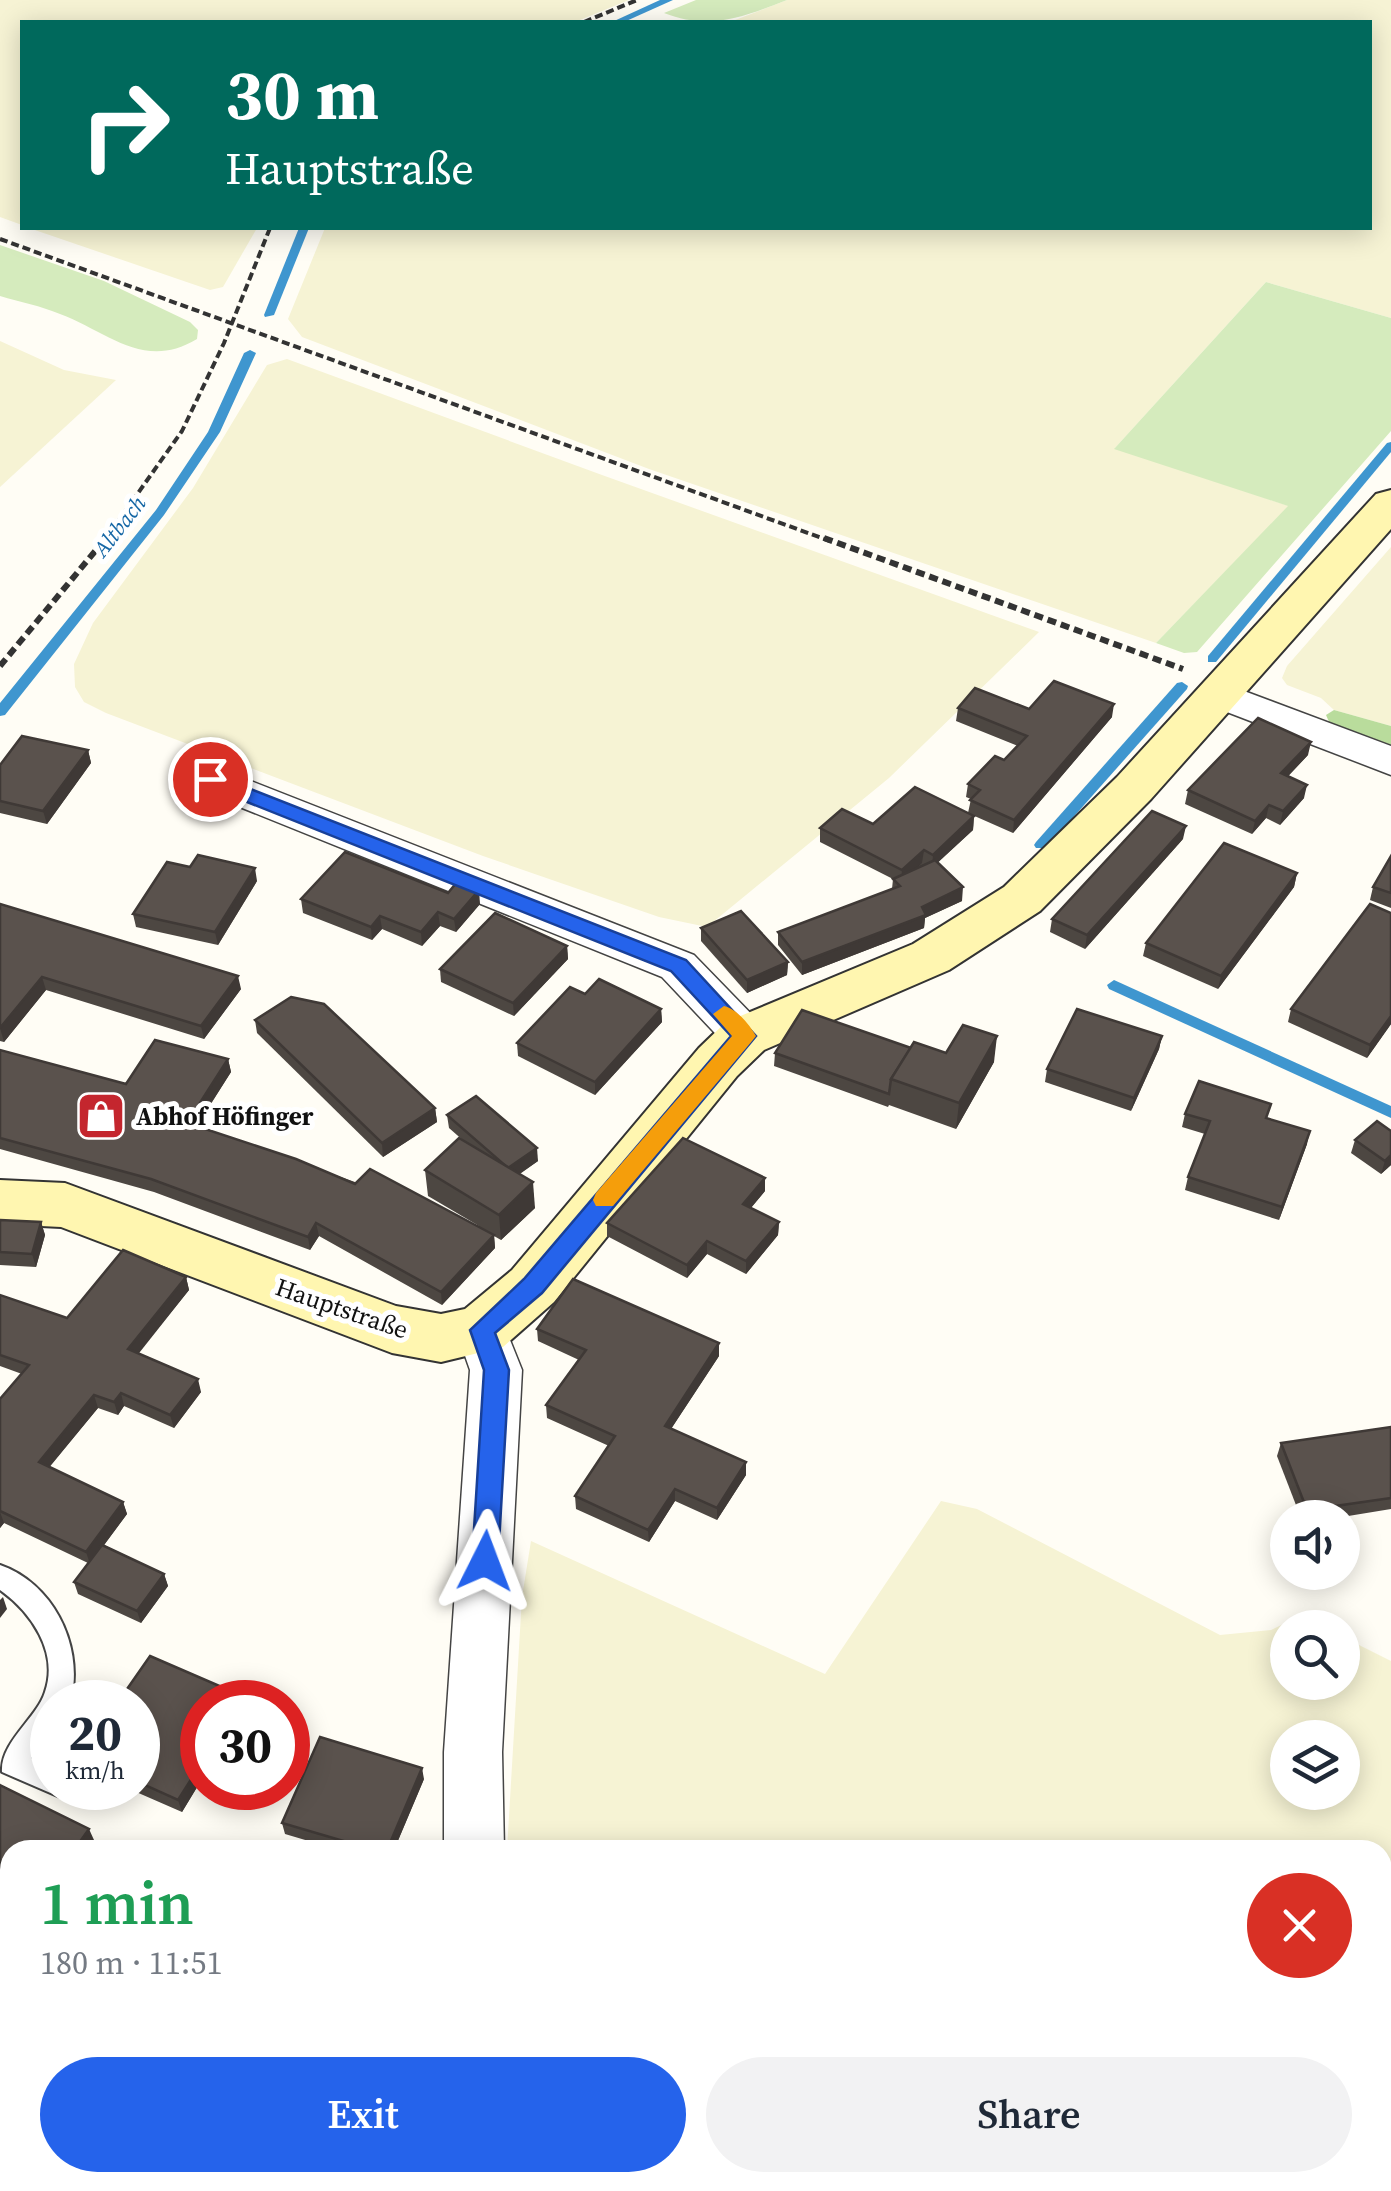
<!DOCTYPE html>
<meta charset="utf-8">
<style>
body{margin:0;font-family:"Source Serif 4",serif;background:#f2f2f3;color:#1f2937;height:100vh;display:flex;flex-direction:column;font-size:38px;white-space:nowrap}
*{box-sizing:border-box;margin:0}
p{font-size:32px;color:#747a83}
.icon{flex:none;width:55px;height:55px;fill:none;stroke:currentColor;stroke-width:2;stroke-linecap:round;stroke-linejoin:round}
.map{position:relative;flex:1;overflow:hidden}
.drawer{position:absolute;left:0px;top:1840px;width:1392px;height:352px;display:flex;flex-direction:column;background:#fff;border-radius:30px 30px 0 0;box-shadow:0 5px 25px #0003}
.drawer>*{flex:none}
.guide{position:absolute;left:20px;top:20px;width:1352px;height:210px;border-radius:0px;box-shadow:0 5px 25px #0003;background:#00695c;color:#fff;overflow:hidden}
.buttons{position:absolute;left:1270px;top:1500px;display:grid;gap:20px}
.buttons a{display:grid;place-items:center;width:90px;height:90px;border-radius:50%;background:#fff;box-shadow:0 5px 25px #0003;font-size:50px}
.speed{position:absolute;left:30px;top:1680px;display:flex;gap:20px;font-size:50px;font-weight:700;text-align:center}
.speed>*{display:grid;place-content:center;width:130px;height:130px;border-radius:50%;background:#fff;box-shadow:0 5px 25px #0003;line-height:1}
.speed small{font-size:25px;font-weight:400}
.speed .limit{border:15px solid #d22;background:#fff;color:#111}
.pin{position:absolute;display:grid;place-items:center;width:85px;height:85px;color:#fff;margin:-42px;border:5px solid #fff;border-radius:50%;box-shadow:0 2px 10px #0007}
.me{position:absolute;width:110px;margin:-55px;rotate:3deg;stroke-linejoin:round;filter:drop-shadow(0 0 8px #0008)}
.turn{display:flex;align-items:center;gap:35px;height:210px;padding:0 40px;font-size:45px}
.turn .icon{width:130px;height:130px;stroke-width:2.5}
.turn b{display:block;font-size:70px;line-height:85px}
.round{display:grid;place-items:center;flex:none;width:105px;height:105px;border-radius:52px;background:#f2f2f3}
.summary{display:flex;align-items:center;justify-content:space-between;height:170px;padding:0 40px}
h1{font-size:60px;font-weight:600;line-height:75px;color:#1e9e55}
.action{display:flex;gap:20px;margin-top:auto;padding:20px 40px}
.action a{flex:1;height:115px;border-radius:60px;background:#2563eb;color:#fff;font-size:40px;font-weight:600;line-height:115px;text-align:center}
.action a+a{background:#f2f2f3;color:#1f2937}
.map>svg:first-child{display:block}
</style>
<div class="map">
<svg width="1391" height="2191" viewBox="0 0 1391 2191">
<rect width="100%" height="100%" fill="#fffdf5"/>
<g fill="#f6f3d4" fill-rule="evenodd">
<path d="M 0,0 L 629,0 L 575,22 L 22,22 L 22,225 L 0,217 Z"/>
<path d="M 787,0 L 1391,0 L 1391,318 L 1266,282 L 1115,448 L 1289,506 L 1156,643 L 649,469 L 302,337 L 288,319 L 325,228 L 1370,228 L 1370,22 L 730,22 Z"/>
<path d="M 29,228 L 257,228 L 223,287 L 210,290 Z"/>
<path d="M 0,341 L 64,370 L 116,380 L 0,487 Z"/>
<path d="M 287,359 L 602,475 L 1039,632 L 889,778 L 707,927 L 659,917 L 483,856 L 106,713 L 84,702 L 75,687 L 74,664 L 93,623 L 193,488 L 267,365 Z"/>
<path d="M 1391,547 L 1391,726 L 1334,710 L 1321,698 L 1287,685 L 1282,678 L 1287,666 Z"/>
<path d="M 941,1501 L 977,1509 L 1220,1635 L 1271,1630 L 1298,1617 L 1321,1627 L 1288,1628 L 1288,1682 L 1342,1682 L 1343,1637 L 1391,1661 L 1391,2191 L 524,2191 L 523,2183 L 1382,2182 L 1382,1850 L 507,1850 L 522,1597 L 531,1541 L 825,1674 ZM 1288,1738 L 1342,1738 L 1342,1792 L 1288,1792 Z"/>
</g>
<g fill="#d5ebbd">
<path d="M 696,0 L 787,0 C 743,17 710,31 664,13 Z"/>
<path d="M 0,245 L 104,281 L 190,322 L 198,330 L 197,339 C 144,371 108,332 60,314 C 41,306 20,302 0,296 Z"/>
<path d="M 1266,282 L 1391,318 L 1391,431 L 1197,652 L 1184,653 L 1156,643 L 1288,506 L 1114,449 Z"/>
</g>
<path fill="#b9dc9c" d="M 1334,710 L 1391,726 L 1391,746 L 1330,724 L 1326,715 Z"/>
<g fill="none" stroke-linecap="round" stroke-linejoin="round">
<g fill="#3f96cf" fill-rule="evenodd">
<path d="M 660,0 L 673,0 L 624,22 L 612,22 Z"/>
<path d="M 299,228 L 309,228 L 274,315 L 265,317 L 264,315 Z"/>
<path d="M 250,350 L 256,353 L 220,432 L 164,515 L 5,715 L 0,716 L 0,703 L 156,510 L 208,432 L 244,353 Z"/>
<path d="M 1391,442 L 1391,452 L 1216,662 L 1208,662 L 1208,656 L 1387,443 Z"/>
<path d="M 1182,682 L 1188,686 L 1187,689 L 1046,848 L 1036,848 L 1034,845 L 1036,842 L 1177,683 Z"/>
<path d="M 1114,980 L 1391,1106 L 1391,1118 L 1109,989 L 1107,985 Z"/>
</g>
<g stroke="#444" stroke-width="4">
<path id="lane" d="M 0,1565 C 52,1583 82,1642 72,1695 L 69,1702 L 52,1702 L 52,1728 L 31,1758 L 52,1768 L 52,1788 L 83,1788 L 79,1797 L 69,1801 L 2,1772 C 0,1742 37,1718 45,1692 C 59,1652 31,1612 0,1590 Z"/>
</g>
<g stroke="#444" stroke-width="3">
<g id="street">
<path d="M 1220,682 L 1391,746 L 1391,775 L 1206,704 L 1200,695 L 1206,686 Z"/>
<path d="M 210,765 L 694,955 L 761,1024 L 768,1036 L 761,1048 L 745,1053 L 729,1048 L 662,977 L 195,789 L 189,779 L 195,769 Z"/>
<path d="M 482,1309 L 500,1315 L 522,1370 L 502,1752 L 504,1850 L 444,1850 L 444,1752 L 470,1370 L 456,1330 L 464,1315 Z"/>
<path d="M 442,2182 L 508,2182 L 509,2191 L 443,2191 Z"/>
</g>
</g>
<g stroke="#333" stroke-width="4">
<path id="secondary" d="M 1391,490 L 1391,529 L 1151,799 L 1040,911 L 949,970 L 764,1050 L 737,1076 L 554,1302 L 503,1347 L 441,1362 L 392,1353 L 61,1227 L 0,1224 L 0,1180 L 65,1183 L 396,1306 L 441,1314 L 465,1309 L 512,1270 L 699,1048 L 726,1022 L 913,944 L 1004,887 L 1117,777 L 1376,494 Z"/>
</g>
<g stroke="#333" stroke-width="4" stroke-dasharray="8 4" stroke-linecap="butt">
<path d="M 584,22 L 637,0"/>
<path d="M 0,239 L 830,541"/>
<path d="M 104,541 L 182,431 L 224,343 L 270,228"/>
</g>
<g stroke="#333" stroke-width="6" stroke-dasharray="9 5" stroke-linecap="butt">
<path d="M 824,538 L 1183,669"/>
<path d="M 0,666 L 106,538"/>
</g>
<use href="#lane" fill="#fff" fill-rule="evenodd"/>
<use href="#street" fill="#fff" fill-rule="evenodd"/>
<use href="#secondary" fill="#fff6b0" fill-rule="evenodd"/>
</g>
<g fill="#4d4742">
<path d="M 958,708 L 1029,709 L 1112,717 L 1013,833 L 970,814 L 974,816 L 973,830 L 938,862 L 962,901 L 925,918 L 924,928 L 802,975 L 778,945 L 778,932 L 892,889 L 893,879 L 820,842 L 820,828 L 873,824 L 968,813 L 971,799 L 966,797 L 968,784 L 1004,760 L 1018,746 L 956,721 Z"/>
<path d="M 88,750 L 91,763 L 47,824 L 0,813 L 0,765 Z"/>
<path d="M 1308,755 L 1288,776 L 1304,798 L 1280,825 L 1266,818 L 1252,834 L 1185,804 L 1188,790 Z"/>
<path d="M 1183,839 L 1085,949 L 1050,932 L 1052,919 Z"/>
<path d="M 1391,856 L 1391,908 L 1370,900 L 1373,887 Z"/>
<path d="M 1297,873 L 1294,887 L 1218,989 L 1143,956 L 1146,943 Z"/>
<path d="M 257,881 L 218,945 L 136,927 L 133,914 Z"/>
<path d="M 448,893 L 480,904 L 456,932 L 440,926 L 422,946 L 382,929 L 372,940 L 303,913 L 301,899 Z"/>
<path d="M 0,904 L 241,989 L 204,1039 L 46,990 L 4,1042 L 0,1041 Z"/>
<path d="M 701,928 L 788,962 L 787,975 L 747,993 L 701,941 Z"/>
<path d="M 567,946 L 568,959 L 514,1016 L 441,982 L 440,969 Z"/>
<path d="M 585,994 L 661,1009 L 662,1022 L 595,1095 L 518,1056 L 517,1043 Z"/>
<path d="M 1291,1009 L 1391,1024 L 1367,1058 L 1288,1022 Z"/>
<path d="M 255,1020 L 435,1108 L 437,1122 L 383,1157 L 257,1033 Z"/>
<path d="M 1162,1036 L 1159,1049 L 1131,1111 L 1045,1082 L 1047,1069 Z"/>
<path d="M 911,1048 L 994,1062 L 956,1129 L 889,1105 L 888,1107 L 774,1066 L 775,1053 Z"/>
<path d="M 0,1050 L 126,1084 L 228,1059 L 231,1072 L 197,1126 L 479,1226 L 428,1196 L 425,1170 L 465,1142 L 449,1128 L 447,1115 L 538,1161 L 519,1174 L 535,1208 L 501,1240 L 494,1236 L 495,1248 L 442,1305 L 319,1236 L 310,1250 L 154,1192 L 0,1149 Z"/>
<path d="M 1185,1114 L 1267,1118 L 1307,1144 L 1279,1220 L 1185,1190 L 1188,1177 L 1205,1134 L 1182,1127 Z"/>
<path d="M 1355,1140 L 1391,1165 L 1381,1174 L 1351,1153 Z"/>
<path d="M 765,1191 L 751,1208 L 779,1222 L 778,1235 L 746,1274 L 707,1254 L 687,1278 L 607,1236 L 607,1223 Z"/>
<path d="M 0,1220 L 41,1222 L 45,1235 L 36,1267 L 0,1265 Z"/>
<path d="M 186,1277 L 189,1290 L 138,1353 L 201,1392 L 174,1428 L 124,1406 L 118,1415 L 98,1408 L 49,1467 L 123,1502 L 127,1514 L 104,1545 L 164,1574 L 168,1586 L 141,1623 L 78,1594 L 74,1582 L 88,1563 L 4,1523 L 0,1528 L 0,1399 L 22,1374 L 0,1366 L 0,1295 L 67,1318 Z"/>
<path d="M 537,1329 L 719,1343 L 719,1356 L 671,1429 L 746,1462 L 746,1475 L 717,1520 L 675,1501 L 649,1542 L 576,1509 L 575,1496 L 609,1446 L 547,1418 L 546,1405 L 579,1360 L 538,1341 Z"/>
<path d="M 1391,1427 L 1391,1509 L 1336,1518 L 1301,1518 L 1277,1456 L 1281,1443 Z"/>
<path d="M 245,1697 L 246,1702 L 202,1702 L 202,1779 L 182,1812 L 127,1788 L 138,1788 L 138,1702 Z"/>
<path d="M 424,1779 L 394,1850 L 339,1850 L 285,1834 L 282,1823 Z"/>
</g>
<g fill="#3f3936">
<path d="M 1114,704 L 1112,717 L 1013,833 L 1014,820 Z"/>
<path d="M 1311,742 L 1308,755 L 1278,787 L 1281,773 Z"/>
<path d="M 88,750 L 91,763 L 47,824 L 43,811 Z"/>
<path d="M 1307,785 L 1304,798 L 1280,825 L 1283,811 Z"/>
<path d="M 1269,805 L 1266,818 L 1252,834 L 1255,821 Z"/>
<path d="M 974,816 L 973,830 L 932,868 L 933,855 Z"/>
<path d="M 1186,826 L 1183,839 L 1085,949 L 1087,935 Z"/>
<path d="M 924,850 L 922,863 L 901,883 L 902,870 Z"/>
<path d="M 255,868 L 257,881 L 218,945 L 215,932 Z"/>
<path d="M 1297,873 L 1294,887 L 1218,989 L 1221,976 Z"/>
<path d="M 963,887 L 962,901 L 925,918 L 924,928 L 802,975 L 802,962 Z"/>
<path d="M 479,890 L 480,904 L 456,932 L 454,919 Z"/>
<path d="M 438,912 L 440,926 L 422,946 L 421,932 Z"/>
<path d="M 380,916 L 382,929 L 372,940 L 371,927 Z"/>
<path d="M 567,946 L 568,959 L 514,1016 L 513,1003 Z"/>
<path d="M 788,962 L 787,975 L 747,993 L 747,980 Z"/>
<path d="M 238,976 L 241,989 L 204,1039 L 201,1026 Z"/>
<path d="M 42,977 L 46,990 L 4,1042 L 0,1028 Z"/>
<path d="M 661,1009 L 662,1022 L 595,1095 L 595,1082 Z"/>
<path d="M 1391,1016 L 1391,1024 L 1367,1058 L 1370,1045 Z"/>
<path d="M 997,1036 L 994,1062 L 956,1129 L 959,1103 Z"/>
<path d="M 1162,1036 L 1159,1049 L 1131,1111 L 1134,1098 Z"/>
<path d="M 228,1059 L 231,1072 L 190,1136 L 187,1123 Z"/>
<path d="M 435,1108 L 437,1122 L 383,1157 L 382,1143 Z"/>
<path d="M 1310,1131 L 1307,1144 L 1279,1220 L 1282,1207 Z"/>
<path d="M 537,1148 L 538,1161 L 510,1181 L 508,1168 Z"/>
<path d="M 1391,1155 L 1391,1165 L 1381,1174 L 1385,1161 Z"/>
<path d="M 765,1178 L 765,1191 L 743,1217 L 743,1204 Z"/>
<path d="M 533,1182 L 535,1208 L 501,1240 L 499,1215 Z"/>
<path d="M 41,1222 L 45,1235 L 36,1267 L 32,1254 Z"/>
<path d="M 779,1222 L 778,1235 L 746,1274 L 746,1261 Z"/>
<path d="M 316,1223 L 319,1236 L 310,1250 L 308,1237 Z"/>
<path d="M 494,1235 L 495,1248 L 442,1305 L 441,1292 Z"/>
<path d="M 707,1241 L 707,1254 L 687,1278 L 687,1265 Z"/>
<path d="M 186,1277 L 189,1290 L 132,1362 L 128,1349 Z"/>
<path d="M 719,1343 L 719,1356 L 665,1438 L 665,1426 Z"/>
<path d="M 198,1379 L 201,1392 L 174,1428 L 170,1415 Z"/>
<path d="M 121,1393 L 124,1406 L 118,1415 L 114,1402 Z"/>
<path d="M 94,1395 L 98,1408 L 43,1475 L 39,1462 Z"/>
<path d="M 746,1462 L 746,1475 L 717,1520 L 717,1508 Z"/>
<path d="M 675,1489 L 675,1501 L 649,1542 L 648,1530 Z"/>
<path d="M 123,1502 L 127,1514 L 90,1564 L 86,1552 Z"/>
<path d="M 0,1512 L 4,1523 L 0,1528 Z"/>
<path d="M 164,1574 L 168,1586 L 141,1623 L 137,1611 Z"/>
<path d="M 3,1597 L 7,1609 L 0,1618 L 0,1600 Z"/>
<path d="M 202,1762 L 202,1779 L 182,1812 L 178,1800 Z"/>
<path d="M 422,1768 L 424,1779 L 394,1850 L 387,1850 Z"/>
<path d="M 89,1829 L 94,1840 L 87,1850 L 74,1850 Z"/>
<path d="M 10,1877 L 10,1896 L 0,1910 L 0,1892 Z"/>
<path d="M 10,2057 L 10,2074 L 6,2079 L 1,2069 Z"/>
</g>
<g fill="#5a524d" stroke="#3f3936" stroke-width="2.5">
<path d="M 1054,681 L 1114,704 L 1014,820 L 970,800 L 980,790 L 968,784 L 995,756 L 1004,760 L 1027,736 L 958,708 L 975,688 L 1029,709 Z"/>
<path d="M 1258,718 L 1311,742 L 1281,773 L 1307,785 L 1283,811 L 1269,805 L 1255,821 L 1188,790 Z"/>
<path d="M 22,736 L 88,750 L 43,811 L 0,801 L 0,765 Z"/>
<path d="M 915,787 L 974,816 L 933,855 L 924,850 L 902,870 L 820,828 L 842,809 L 873,824 Z"/>
<path d="M 1152,811 L 1186,826 L 1087,935 L 1052,919 Z"/>
<path d="M 1224,843 L 1297,873 L 1221,976 L 1146,943 Z"/>
<path d="M 345,852 L 448,893 L 457,882 L 479,890 L 454,919 L 438,912 L 421,932 L 380,916 L 371,927 L 301,899 Z"/>
<path d="M 198,855 L 255,868 L 215,932 L 133,914 L 167,862 L 190,867 Z"/>
<path d="M 1391,856 L 1391,893 L 1373,887 Z"/>
<path d="M 935,860 L 963,887 L 922,907 L 926,915 L 802,962 L 778,932 L 900,886 L 893,879 Z"/>
<path d="M 0,904 L 238,976 L 201,1026 L 42,977 L 0,1028 Z"/>
<path d="M 1370,904 L 1391,913 L 1391,1016 L 1370,1045 L 1291,1009 Z"/>
<path d="M 741,911 L 788,962 L 747,980 L 701,928 Z"/>
<path d="M 495,913 L 567,946 L 513,1003 L 440,969 Z"/>
<path d="M 599,979 L 661,1009 L 595,1082 L 517,1043 L 570,987 L 585,994 Z"/>
<path d="M 291,997 L 324,1004 L 435,1108 L 382,1143 L 255,1020 Z"/>
<path d="M 1077,1009 L 1162,1036 L 1134,1098 L 1047,1069 Z"/>
<path d="M 802,1010 L 911,1048 L 891,1079 L 889,1094 L 775,1053 Z"/>
<path d="M 963,1025 L 997,1036 L 959,1103 L 891,1079 L 914,1042 L 946,1053 Z"/>
<path d="M 155,1040 L 228,1059 L 187,1123 L 296,1159 L 355,1184 L 370,1169 L 494,1235 L 441,1292 L 316,1223 L 308,1237 L 151,1179 L 0,1138 L 0,1050 L 126,1084 Z"/>
<path d="M 1199,1081 L 1271,1104 L 1266,1118 L 1310,1131 L 1282,1207 L 1188,1177 L 1210,1121 L 1185,1114 Z"/>
<path d="M 476,1096 L 537,1148 L 508,1168 L 447,1115 Z"/>
<path d="M 1377,1121 L 1391,1131 L 1391,1155 L 1385,1161 L 1355,1140 Z"/>
<path d="M 459,1138 L 533,1182 L 499,1215 L 425,1170 Z"/>
<path d="M 683,1138 L 765,1178 L 743,1204 L 779,1222 L 746,1261 L 707,1241 L 687,1265 L 607,1223 Z"/>
<path d="M 0,1220 L 41,1222 L 32,1254 L 0,1252 Z"/>
<path d="M 123,1250 L 186,1277 L 128,1349 L 198,1379 L 170,1415 L 121,1393 L 114,1402 L 94,1395 L 39,1462 L 123,1502 L 86,1552 L 0,1511 L 0,1399 L 29,1365 L 0,1355 L 0,1295 L 67,1318 Z"/>
<path d="M 573,1279 L 719,1343 L 665,1426 L 746,1462 L 717,1508 L 675,1489 L 648,1530 L 575,1496 L 615,1436 L 546,1405 L 586,1350 L 537,1329 Z"/>
<path d="M 1391,1427 L 1391,1498 L 1307,1510 L 1281,1443 Z"/>
<path d="M 102,1545 L 164,1574 L 137,1611 L 74,1582 Z"/>
<path d="M 150,1656 L 245,1697 L 241,1702 L 202,1702 L 202,1762 L 178,1800 L 138,1782 L 138,1702 L 118,1702 Z"/>
<path d="M 320,1737 L 422,1768 L 387,1850 L 374,1850 L 282,1823 Z"/>
<path d="M 0,1785 L 89,1829 L 74,1850 L 10,1850 L 10,1877 L 0,1892 Z"/>
<path d="M 10,1944 L 10,2057 L 1,2069 L 0,1956 Z"/>
</g>
<path fill="#2563eb" stroke="#184099" stroke-width="2.5" d="M 210,773 L 686,960 L 756,1036 L 542,1293 L 495,1333 L 509,1370 L 498,1561 L 494,1569 L 485,1572 L 476,1569 L 472,1561 L 484,1370 L 470,1330 L 524,1279 L 731,1036 L 671,971 L 202,784 L 202,775 Z"/>
<path fill="#f59e0b" d="M 724,1006 C 737,1009 749,1024 756,1036 L 752,1041 L 613,1206 L 596,1206 L 593,1200 L 596,1193 L 732,1036 L 713,1014 Z"/>
<defs>
<g id="shop-square" transform="scale(2.5)"><rect x="-9" y="-9" width="18" height="18" rx="4" fill="#c4262e" stroke="#fff"/><path d="M-5-2.5h2.3a2.7 3.5 0 0 1 5.4 0H5L5.5 6h-11ZM-1.5-2.5h3a1.5 2.3 0 0 0-3 0Z" fill="#fff"/></g>
</defs>
<g fill-rule="evenodd">
<use href="#shop-square" x="101" y="1116"/>
</g>
<g text-anchor="middle" stroke-width="10" stroke-linejoin="round" paint-order="stroke">
<g font-size="22" font-style="italic" fill="#1768a6" stroke="#fff">
<text transform="translate(119 526) rotate(-52)" y="8">Altbach</text>
</g>
<g font-size="25" font-weight="bold" fill="#111" stroke="#fff" text-anchor="start">
<text x="136" y="1125">Abhof Höfinger</text>
</g>
<g font-size="25" fill="#111" stroke="#fff">
<text transform="translate(342 1308) rotate(19)" y="9">Hauptstraße</text>
</g>
</g>
</svg>
<div class="buttons">
<a><svg class="icon" aria-label="sound" viewBox="0 0 24 24"><path d="M4 9h4l5-4v14l-5-4H4zM17 9q2 3 0 6"/></svg></a>
<a><svg class="icon" aria-label="search" viewBox="0 0 24 24"><circle cx="10" cy="10" r="6"/><path d="M15 15l6 6"/></svg></a>
<a><svg class="icon" aria-label="layers" viewBox="0 0 24 24"><path d="M12 4l9 5-9 5-9-5zM3 14l9 5 9-5"/></svg></a>
</div>
<div class="speed"><div>20<small>km/h</small></div><div class="limit">30</div></div>
<div class="pin" style="left:210px;top:779px;background:#d93025"><svg class="icon" aria-label="arrive" viewBox="0 0 24 24"><path d="M6 21V4h12l-3 4 3 4H6"/></svg></div>
<svg class="me" style="left:485px;top:1561px" viewBox="-20 -20 40 40"><path d="M0-17L14 15 0 8-14 15z" fill="#2563eb" stroke="#fff" stroke-width="4"/></svg>
<div class="guide">
<div class="turn"><svg class="icon" aria-label="right" viewBox="0 0 24 24"><path d="M7 20v-9h11M14 6l5 5-5 5"/></svg><div><b>30 m</b>Hauptstraße</div></div>
</div>
<section class="drawer">
<div class="summary"><div><h1>1 min</h1><p>180 m · 11:51</p></div><a class="round" style="background:#d93025;color:#fff"><svg class="icon" aria-label="close" viewBox="0 0 24 24"><path d="M6 6l12 12M18 6L6 18"/></svg></a></div>
<div class="action"><a>Exit</a><a>Share</a></div>
</section>
</div>
